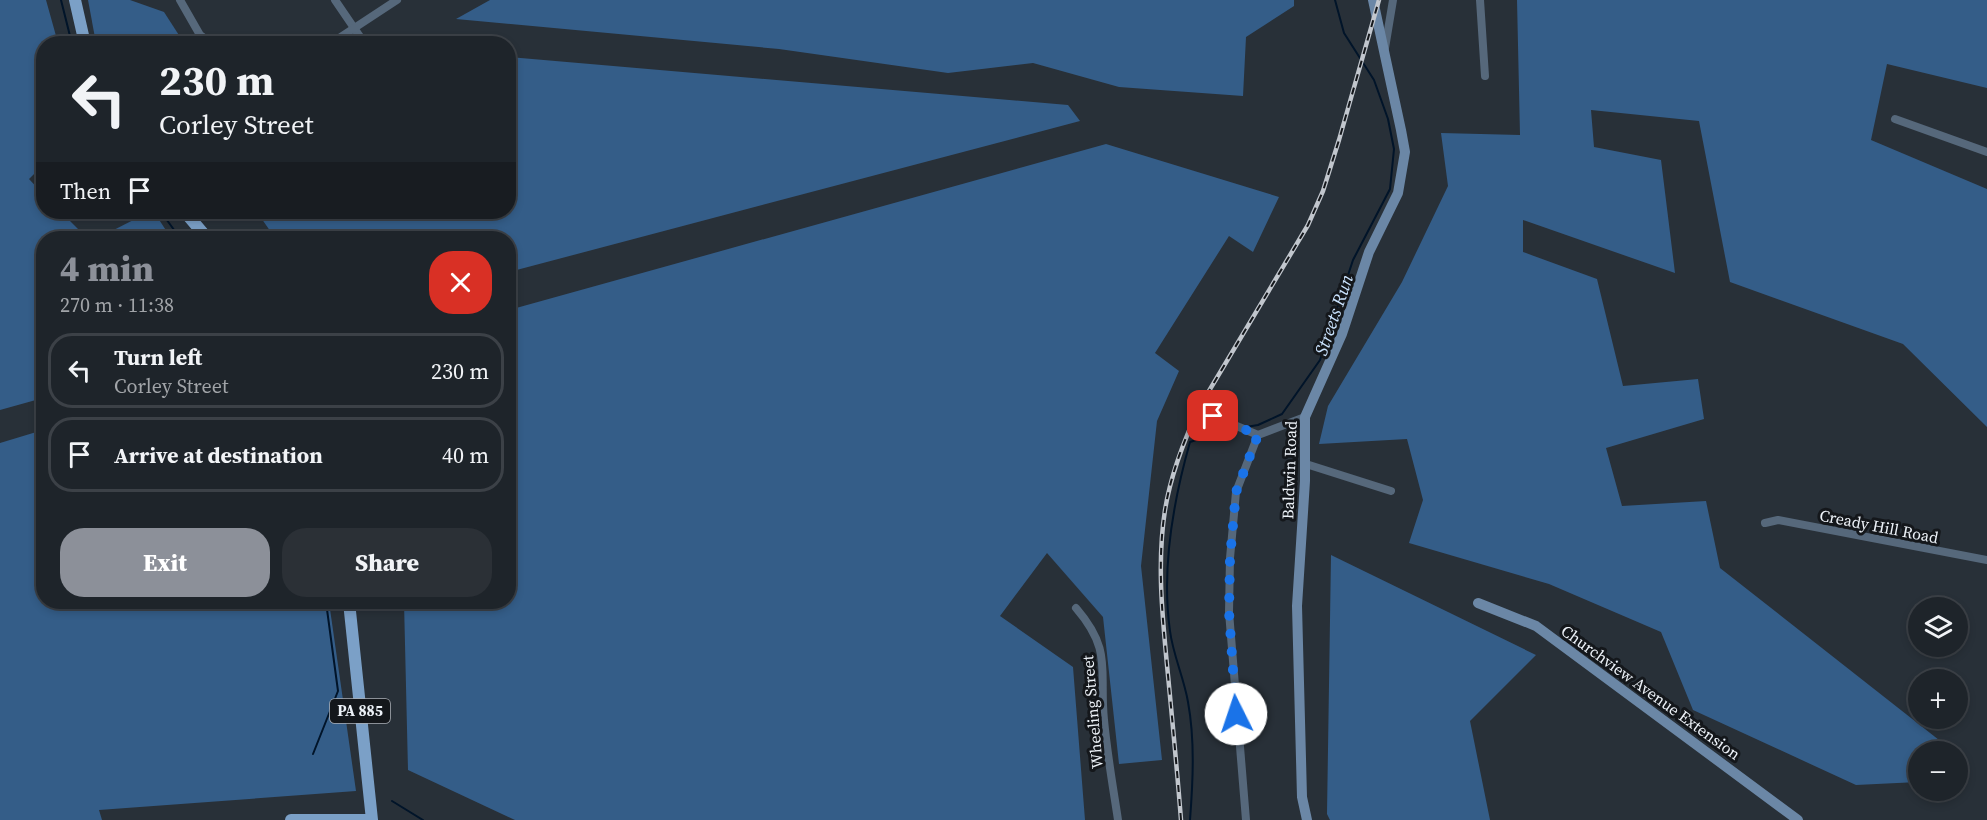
<!DOCTYPE html>
<meta charset="utf-8">
<style>
body{margin:0;font-family:"Source Serif 4",serif;background:#2b3036;color:#f1f3f6;height:100vh;display:flex;flex-direction:column;font-size:22px;white-space:nowrap}
*{box-sizing:border-box;margin:0}
p{font-size:20px;color:#a1a4a8}
.icon{flex:none;width:33px;height:33px;fill:none;stroke:currentColor;stroke-width:2;stroke-linecap:round;stroke-linejoin:round}
.map{position:relative;flex:1;overflow:hidden}
.details{position:absolute;left:36px;top:231px;width:480px;height:378px;display:flex;flex-direction:column;background:#1e242a;border-radius:24px;box-shadow:0 3px 9px #0003,0 0 0 2px #3c4147}
.details>*{flex:none}
.top-card{position:absolute;left:36px;top:36px;width:480px;height:183px;border-radius:24px;box-shadow:0 3px 9px #0003,0 0 0 2px #3c4147;background:#1e242a;color:#f1f3f6;overflow:hidden}
.controls{position:absolute;left:1908px;top:597px;display:grid;gap:12px}
.controls a{display:grid;place-items:center;width:60px;height:60px;border-radius:50%;background:#1e242a;box-shadow:0 3px 9px #0003,0 0 0 2px #3c4147;font-size:30px}
.pin{position:absolute;display:grid;place-items:center;width:51px;height:51px;color:#fff;margin:-26px;border-radius:12px;box-shadow:0 3px 9px #0006}
.me{position:absolute;width:66px;margin:-33px;rotate:356deg;stroke-linejoin:round;filter:drop-shadow(0 0 4px #0008)}
.turn{display:flex;align-items:center;gap:21px;height:126px;padding:0 24px;font-size:27px}
.turn .icon{width:78px;height:78px;stroke-width:2.5}
.turn b{display:block;font-size:42px;line-height:51px}
.then{display:flex;align-items:center;height:57px;padding:0 24px;background:#0003;gap:12px;font-size:22px}
.round{display:grid;place-items:center;flex:none;width:63px;height:63px;border-radius:24px;background:#2b3036}
.head{display:flex;align-items:center;justify-content:space-between;height:102px;padding:0 24px}
h1{font-size:36px;font-weight:800;line-height:45px;color:#8c9099}
.primary-button{display:flex;gap:12px;margin-top:auto;padding:12px 24px}
.primary-button a{flex:1;height:69px;border-radius:24px;background:#8c9099;color:#fff;font-size:24px;font-weight:800;line-height:69px;text-align:center}
.primary-button a+a{background:#2b3036;color:#f1f3f6}
ul{padding:0;list-style:none}
li{display:flex;align-items:center;gap:18px;height:75px;margin:0 12px 9px;padding:0 12px;border:3px solid #3c4147;border-radius:24px}
li div{flex:1}
li b{display:block;font-size:22px}
li em{font-style:normal}
.map>svg:first-child{display:block}
</style>
<div class="map">
<svg width="1987" height="820" viewBox="0 0 1987 820">
<rect width="100%" height="100%" fill="#283038"/>
<g fill="#345d88">
<path d="M 0,0 L 46,0 L 58,43 L 44,44 L 43,165 L 29,179 L 43,194 L 44,212 L 61,212 L 87,238 L 44,238 L 43,398 L 0,410 Z"/>
<path d="M 88,0 L 130,0 L 164,12 L 184,43 L 96,43 Z"/>
<path d="M 490,0 L 1294,0 L 1294,6 L 1246,37 L 1243,96 L 1119,87 L 1033,63 L 948,73 L 779,49 L 456,19 Z"/>
<path d="M 1517,0 L 1987,0 L 1987,88 L 1887,64 L 1871,140 L 1987,189 L 1987,427 L 1903,344 L 1730,282 L 1699,121 L 1591,110 L 1594,147 L 1661,160 L 1675,273 L 1523,220 L 1523,252 L 1597,279 L 1623,386 L 1698,379 L 1704,419 L 1606,448 L 1622,506 L 1706,501 L 1720,568 L 1953,751 L 1918,752 L 1918,782 L 1856,785 L 1693,710 L 1661,632 L 1549,584 L 1409,543 L 1423,500 L 1407,439 L 1319,444 L 1328,406 L 1402,282 L 1448,186 L 1441,133 L 1520,135 Z"/>
<path d="M 509,57 L 1068,105 L 1080,121 L 509,272 L 508,238 L 275,238 L 257,212 L 508,212 Z"/>
<path d="M 1106,144 L 1279,197 L 1253,252 L 1229,236 L 1155,353 L 1179,371 L 1157,421 L 1141,566 L 1162,760 L 1119,764 L 1103,617 L 1047,553 L 1000,616 L 1073,667 L 1085,820 L 515,820 L 408,770 L 404,602 L 508,602 L 509,310 Z"/>
<path d="M 149,212 L 154,212 L 171,238 L 98,238 Z"/>
<path d="M 43,430 L 44,602 L 329,602 L 356,791 L 99,810 L 102,820 L 0,820 L 0,443 Z"/>
<path d="M 1331,555 L 1536,655 L 1470,721 L 1490,820 L 1330,820 L 1327,814 Z"/>
</g>
<g fill="none" stroke-linecap="round" stroke-linejoin="round">
<g stroke="#011429" stroke-width="2">
<path d="M 61,0 L 72,44"/>
<path d="M 161,212 L 180,238"/>
<path d="M 1246,427 L 1258,425 L 1282,414 L 1320,360 L 1353,260 L 1390,189 L 1394,149 L 1388,119 L 1374,80 L 1344,33 L 1335,0"/>
<path d="M 313,754 L 338,691 L 326,602"/>
<path d="M 392,801 L 423,820"/>
<path d="M 1190,820 C 1193,781 1195,740 1188,702 C 1184,678 1173,655 1170,631 C 1161,568 1173,502 1190,442 L 1234,428"/>
</g>
<g stroke="#56687b" stroke-width="8">
<path d="M 180,0 L 200,35 L 212,44"/>
<path d="M 335,0 L 365,44"/>
<path d="M 1480,0 L 1485,76"/>
<path d="M 330,44 L 397,0"/>
<path d="M 1385,48 L 1393,0"/>
<path d="M 1895,119 L 1987,152"/>
<path d="M 1213,416 L 1258,435"/>
<path d="M 1306,464 L 1391,491"/>
<path d="M 1765,523 L 1778,520 L 1987,560"/>
<path d="M 1076,608 C 1113,651 1099,670 1104,720 C 1107,753 1113,787 1118,820"/>
<path d="M 1246,820 L 1229,612 L 1230,558 L 1236,492 L 1258,435 L 1305,417"/>
</g>
<g stroke="#6b87a6" stroke-width="10">
<path d="M 1478,603 L 1536,626 L 1798,820"/>
<path d="M 1307,820 L 1302,797 L 1297,606 L 1305,481 L 1305,417 L 1342,334 L 1369,252 L 1398,193 L 1405,152 L 1401,130 L 1373,0"/>
</g>
<g stroke="#7ba0c7" stroke-width="12">
<path d="M 75,0 L 85,44"/>
<path d="M 185,212 L 207,238"/>
<path d="M 349,602 L 372,820"/>
<path d="M 291,820 L 367,820"/>
</g>
<g stroke="#c1c6cd" stroke-width="4.5">
<path id="rail" d="M 1181,820 C 1177,768 1172,717 1167,665 C 1162,613 1157,561 1165,510 C 1171,473 1184,440 1200,406 L 1308,225 L 1323,191 L 1339,140 L 1379,0"/>
</g>
<use href="#rail" stroke="#14171b" stroke-width="2" stroke-dasharray="7" stroke-linecap="butt"/>
</g>
<g fill="none" stroke-linecap="round" stroke-linejoin="round">
<path stroke="#1a73e8" stroke-width="10" stroke-dasharray="0 18" d="M 1213,416 L 1258,435 L 1236,492 L 1230,558 L 1229,612 L 1236,714"/>
</g>
<g text-anchor="middle" stroke-width="6" stroke-linejoin="round" paint-order="stroke">
<rect fill="#14171b" stroke="#acb0b6" stroke-width="1.5" x="330" y="699" width="60" height="24" rx="4.5"/>
<g font-size="15" font-weight="bold" fill="#edf2f8">
<text x="360" y="716">PA 885</text>
</g>
<g font-size="16" fill="#edf2f8" stroke="#14171b">
<text transform="translate(1289 470) rotate(-88)" y="6">Baldwin Road</text>
<text transform="translate(1879 526) rotate(11)" y="6">Cready Hill Road</text>
<text transform="translate(1651 692) rotate(36)" y="6">Churchview Avenue Extension</text>
<text transform="translate(1092 712) rotate(-95)" y="6">Wheeling Street</text>
</g>
<g font-size="18" font-style="italic" fill="#cae3fe" stroke="#14171b">
<text transform="translate(1334 315) rotate(-71)" y="6">Streets Run</text>
</g>
</g>
</svg>
<div class="controls">
<a><svg class="icon" aria-label="layers" viewBox="0 0 24 24"><path d="M12 4l9 5-9 5-9-5zM3 14l9 5 9-5"/></svg></a>
<a>+</a>
<a>−</a>
</div>
<div class="pin" style="left:1213px;top:416px;background:#d93025"><svg class="icon" aria-label="arrive" viewBox="0 0 24 24"><path d="M6 21V4h12l-3 4 3 4H6"/></svg></div>
<svg class="me" style="left:1236px;top:714px" viewBox="-20 -20 40 40"><circle r="19" fill="#fff"/><path d="M0-13L10 11 0 6-10 11z" fill="#1a73e8"/></svg>
<div class="top-card">
<div class="turn"><svg class="icon" aria-label="left" viewBox="0 0 24 24"><path d="M17 20v-9H6M10 6l-5 5 5 5"/></svg><div><b>230 m</b>Corley Street</div></div>
<div class="then">Then<svg class="icon" aria-label="arrive" viewBox="0 0 24 24"><path d="M6 21V4h12l-3 4 3 4H6"/></svg></div>
</div>
<section class="details">
<div class="head"><div><h1>4 min</h1><p>270 m · 11:38</p></div><a class="round" style="background:#d93025;color:#fff"><svg class="icon" aria-label="close" viewBox="0 0 24 24"><path d="M6 6l12 12M18 6L6 18"/></svg></a></div>
<ul>
<li><svg class="icon" aria-label="left" viewBox="0 0 24 24"><path d="M17 20v-9H6M10 6l-5 5 5 5"/></svg><div><b>Turn left</b><p>Corley Street</p></div><em>230 m</em></li>
<li><svg class="icon" aria-label="arrive" viewBox="0 0 24 24"><path d="M6 21V4h12l-3 4 3 4H6"/></svg><div><b>Arrive at destination</b></div><em>40 m</em></li>
</ul>
<div class="primary-button"><a>Exit</a><a>Share</a></div>
</section>
</div>
